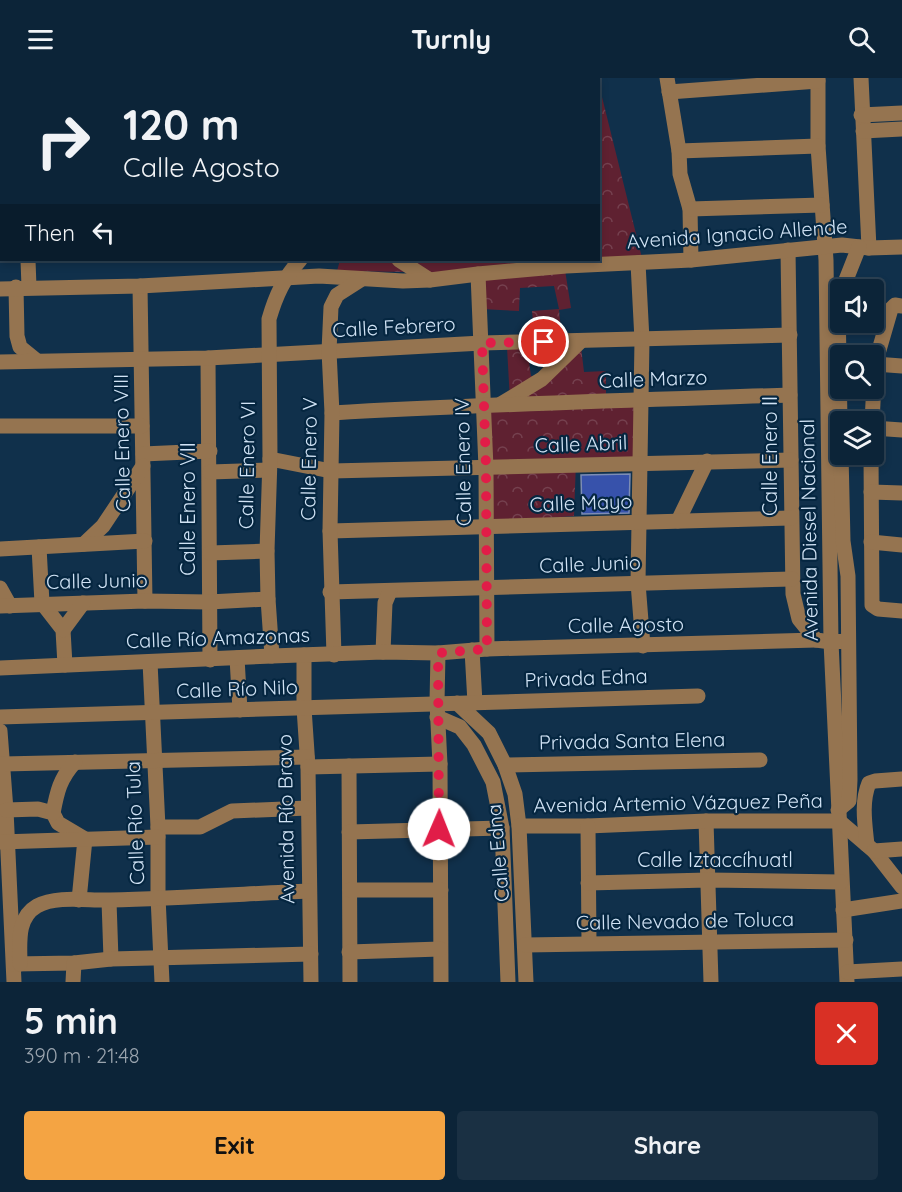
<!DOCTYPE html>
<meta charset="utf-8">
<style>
body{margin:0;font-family:Quicksand,sans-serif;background:#1a3043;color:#f1f3f6;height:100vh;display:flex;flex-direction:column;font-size:22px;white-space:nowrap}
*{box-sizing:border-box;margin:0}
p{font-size:20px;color:#9aa4ae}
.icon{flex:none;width:33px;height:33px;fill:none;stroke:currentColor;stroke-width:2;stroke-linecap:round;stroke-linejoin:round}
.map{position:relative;height:904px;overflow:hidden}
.drawer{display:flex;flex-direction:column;background:#0c2438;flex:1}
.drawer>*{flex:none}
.banner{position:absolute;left:0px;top:0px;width:600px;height:183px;box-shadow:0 3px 9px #0003,0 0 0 2px #2c4153;background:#0c2438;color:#f1f3f6;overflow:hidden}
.controls{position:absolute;left:830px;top:201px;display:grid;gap:12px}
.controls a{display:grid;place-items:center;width:54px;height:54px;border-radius:6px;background:#0c2438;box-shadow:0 3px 9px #0003,0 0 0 2px #2c4153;font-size:30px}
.pin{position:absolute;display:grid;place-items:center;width:51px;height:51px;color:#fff;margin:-26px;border:3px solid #fff;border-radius:50%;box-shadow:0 2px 6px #0007}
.me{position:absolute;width:66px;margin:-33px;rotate:1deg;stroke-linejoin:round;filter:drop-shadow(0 0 4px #0008)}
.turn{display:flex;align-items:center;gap:21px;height:126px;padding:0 24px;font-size:27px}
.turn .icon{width:78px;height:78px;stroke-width:2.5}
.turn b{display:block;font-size:42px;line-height:51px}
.then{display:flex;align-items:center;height:57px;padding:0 24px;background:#0003;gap:12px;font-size:22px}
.round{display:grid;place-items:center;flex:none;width:63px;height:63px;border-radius:6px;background:#1a3043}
.head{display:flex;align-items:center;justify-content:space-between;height:102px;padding:0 24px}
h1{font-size:36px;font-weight:700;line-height:45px}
.cta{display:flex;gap:12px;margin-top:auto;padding:12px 24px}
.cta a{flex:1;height:69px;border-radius:6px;background:#f4a443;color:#111;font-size:24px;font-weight:700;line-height:69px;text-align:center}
.cta a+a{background:#1a3043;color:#f1f3f6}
header{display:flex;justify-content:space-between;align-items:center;height:78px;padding:0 24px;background:#0c2438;font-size:27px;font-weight:700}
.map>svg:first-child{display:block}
</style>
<header><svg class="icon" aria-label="menu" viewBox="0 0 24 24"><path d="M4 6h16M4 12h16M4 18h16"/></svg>Turnly<svg class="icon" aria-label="search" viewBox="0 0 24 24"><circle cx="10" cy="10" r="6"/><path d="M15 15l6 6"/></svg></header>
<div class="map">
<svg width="902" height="904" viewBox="0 0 902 904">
<defs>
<pattern id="park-crowns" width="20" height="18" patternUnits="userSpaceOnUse" patternTransform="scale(1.5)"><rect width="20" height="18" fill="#5f2131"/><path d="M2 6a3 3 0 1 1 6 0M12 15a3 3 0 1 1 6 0" fill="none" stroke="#75414f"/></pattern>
</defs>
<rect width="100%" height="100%" fill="#10304b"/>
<g fill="url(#park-crowns)">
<rect x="377" y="0" width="220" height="1"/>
<path d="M 599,7 L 643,184 L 484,195 L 337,193 L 340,182 L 598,182 Z"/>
<path d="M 565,192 L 571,230 L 559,232 L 562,261 L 535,263 L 532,233 L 559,231 L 554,208 L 520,210 L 519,233 L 481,231 L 485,199 Z"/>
<path d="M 545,267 L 581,269 L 584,294 L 606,293 L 606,321 L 510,323 L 507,269 L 527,269 L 531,298 L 548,297 Z"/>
<path d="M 636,327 L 635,379 L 576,384 L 574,438 L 493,444 L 486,331 Z"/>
</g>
<path fill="#3752ab" stroke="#7d8db4" stroke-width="1.5" d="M 630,396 L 629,435 L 582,436 L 581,397 Z"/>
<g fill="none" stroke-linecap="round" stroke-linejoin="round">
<g stroke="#957450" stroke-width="15">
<path d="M 21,0 L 21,2"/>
<path d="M 285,0 L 285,2"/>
<path d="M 667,0 L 679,73 L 680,96 L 690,131 L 691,182"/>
<path d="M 818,0 L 818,68 L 826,182 L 831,564 L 847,904"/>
<path d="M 861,0 L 869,170"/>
<path d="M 669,14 L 818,3"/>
<path d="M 861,37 L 902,35"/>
<path d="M 863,53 L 902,51"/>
<path d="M 0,71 L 2,71"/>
<path d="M 679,73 L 818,68"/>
<path d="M 0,130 L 2,130"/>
<path d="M 690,131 L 822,127"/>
<path d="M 788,172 L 793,516 L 799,541 L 816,562 L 831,564 L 848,563"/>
<path d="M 28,182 L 29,209"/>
<path d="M 399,182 L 430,202"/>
<path d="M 638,185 L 642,262 L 638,505 L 643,568"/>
<path d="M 478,196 L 486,390 L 487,571"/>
<path d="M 140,208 L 145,523"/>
<path d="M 16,209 L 17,258 L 20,269 L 36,282"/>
<path d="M 0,211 L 140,208 L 319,198 L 403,203 L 430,202 L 478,196 L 566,188 L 691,182 L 842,167 L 869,170 L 902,169"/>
<path d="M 842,212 L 859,169"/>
<path d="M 840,217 L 838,223 L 840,344"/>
<path d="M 208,280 L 210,582"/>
<path d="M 0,284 L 208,280 L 482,265 L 790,257"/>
<path d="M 875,286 L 902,288"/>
<path d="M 501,326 L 542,301 L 581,263"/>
<path d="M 332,335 C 485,326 638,322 790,317"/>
<path d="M 872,344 L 875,286 L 891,231 L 895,227 L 902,228"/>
<path d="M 0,348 L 142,348"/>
<path d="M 873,350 L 902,352"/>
<path d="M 143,376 L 210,373"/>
<path d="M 871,376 L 872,527 L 878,531 L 902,533"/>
<path d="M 270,381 L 331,393 L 791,382"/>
<path d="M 210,394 L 269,392"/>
<path d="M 871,414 L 902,415"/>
<path d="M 678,443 L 707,383"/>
<path d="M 330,453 L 791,440"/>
<path d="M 871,464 L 902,467"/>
<path d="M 84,466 L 103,448 L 143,388"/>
<path d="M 39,469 L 42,525 L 63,552 L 65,587"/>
<path d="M 0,471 L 145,463"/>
<path d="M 210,475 L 267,473"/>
<path d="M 0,510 L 10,528"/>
<path d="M 330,514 L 792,501"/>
<path d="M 0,528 L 145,523 L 209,524 L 268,521"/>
<path d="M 63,552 L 83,525"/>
<path d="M 472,572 L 475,625"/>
<path d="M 383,574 L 385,525 L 390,513"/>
<path d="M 438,575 L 437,625 L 440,686 L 441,904"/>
<path d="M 304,577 L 304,630 L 308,689 L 311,904"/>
<path d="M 334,577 L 330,453 L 332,335 L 329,273 L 331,229 L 337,217 L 362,201"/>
<path d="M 272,578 L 268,521 L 267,473 L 270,381 L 269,241 C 276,217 284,200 300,182"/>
<path d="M 237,580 L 240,632"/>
<path d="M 150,584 L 158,749 L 158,819 L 162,904"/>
<path d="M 0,590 L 272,578 L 383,574 L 438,575 L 487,571 L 816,562"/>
<path d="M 457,625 L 489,655 L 505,687 L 515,716 L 519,748 L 526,904"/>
<path d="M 0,639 L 698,618"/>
<path d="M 437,639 L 460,649 L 474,667 L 493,704 L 502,750 L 508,904"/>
<path d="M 0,653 L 6,732 L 14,904"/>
<path d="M 3,686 L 307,679"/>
<path d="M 505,687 L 760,682"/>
<path d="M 349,688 L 350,904"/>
<path d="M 308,689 L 440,686"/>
<path d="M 6,732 L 38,731 L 53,735 L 58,745 L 85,761 L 79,822"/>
<path d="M 838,732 L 849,723 L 850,702 L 848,498 L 843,463 L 841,376"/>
<path d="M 53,735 C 57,714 60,700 75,684"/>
<path d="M 706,743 L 711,904"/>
<path d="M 519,748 L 588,748 L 706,743 L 839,743 L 874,773 L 902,809"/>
<path d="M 588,748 L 589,865"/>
<path d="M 158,749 L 200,749 L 232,733 L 308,730"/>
<path d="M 349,754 L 502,750"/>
<path d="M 0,764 L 158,759"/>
<path d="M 867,767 C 865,747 861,724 869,705 L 875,703 L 902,701"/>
<path d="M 874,773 L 902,771"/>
<path d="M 588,805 L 708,802 L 841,804"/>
<path d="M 350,812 L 441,812"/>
<path d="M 109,823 L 111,881"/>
<path d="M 843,832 L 902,823"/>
<path d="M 525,867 L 846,862"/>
<path d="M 349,874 L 440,871"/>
<path d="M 14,886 L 74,885 L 111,881 L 311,876"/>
<path d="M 20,886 C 20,866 16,840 37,828 C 57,817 89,823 110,822 C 177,820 243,816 309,813"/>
<path d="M 847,894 L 902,891"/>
<path d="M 73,904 L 74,885"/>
</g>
</g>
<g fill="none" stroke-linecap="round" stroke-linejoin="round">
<path stroke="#e11d48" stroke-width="10" stroke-dasharray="0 18" d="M 439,751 L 438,575 L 487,571 L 486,390 L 482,265 L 544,264"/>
</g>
<g text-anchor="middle" stroke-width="4.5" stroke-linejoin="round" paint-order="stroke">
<g font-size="20" fill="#d1e3f5" stroke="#052640">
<text transform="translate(737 156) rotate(-4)" y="7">Avenida Ignacio Allende</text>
<text transform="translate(394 249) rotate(-3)" y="7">Calle Febrero</text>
<text transform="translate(653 301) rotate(-2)" y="7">Calle Marzo</text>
<text transform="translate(122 365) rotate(-91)" y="7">Calle Enero VIII</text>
<text transform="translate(581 366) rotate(-2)" y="7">Calle Abril</text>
<text transform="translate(770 378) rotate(-90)" y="7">Calle Enero II</text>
<text transform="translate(309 381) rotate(-89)" y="7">Calle Enero V</text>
<text transform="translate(463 384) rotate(-91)" y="7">Calle Enero IV</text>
<text transform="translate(247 387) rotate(-89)" y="7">Calle Enero VI</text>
<text transform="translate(581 425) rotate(-2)" y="7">Calle Mayo</text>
<text transform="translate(188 431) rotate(-90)" y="7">Calle Enero VII</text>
<text transform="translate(809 452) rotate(-91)" y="7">Avenida Diesel Nacional</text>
<text transform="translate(590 486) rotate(-2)" y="7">Calle Junio</text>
<text transform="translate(97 503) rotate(-1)" y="7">Calle Junio</text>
<text transform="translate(626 547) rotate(-1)" y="7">Calle Agosto</text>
<text transform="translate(218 560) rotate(-2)" y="7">Calle Río Amazonas</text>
<text transform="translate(586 600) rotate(-2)" y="7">Privada Edna</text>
<text transform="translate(237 611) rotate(-2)" y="7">Calle Río Nilo</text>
<text transform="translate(632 663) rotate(-1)" y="7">Privada Santa Elena</text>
<text transform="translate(678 725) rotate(-1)" y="7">Avenida Artemio Vázquez Peña</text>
<text transform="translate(286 741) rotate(-91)" y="7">Avenida Río Bravo</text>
<text transform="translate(135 745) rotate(-92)" y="7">Calle Río Tula</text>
<text transform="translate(498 775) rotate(-95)" y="7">Calle Edna</text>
<text x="715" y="789">Calle Iztaccíhuatl</text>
<text transform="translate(685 843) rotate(-1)" y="7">Calle Nevado de Toluca</text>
</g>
</g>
</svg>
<div class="controls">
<a><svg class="icon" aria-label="sound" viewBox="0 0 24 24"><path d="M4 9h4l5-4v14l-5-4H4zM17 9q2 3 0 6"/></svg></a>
<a><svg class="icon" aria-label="search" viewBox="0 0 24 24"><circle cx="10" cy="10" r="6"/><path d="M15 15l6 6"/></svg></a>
<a><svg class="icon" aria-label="layers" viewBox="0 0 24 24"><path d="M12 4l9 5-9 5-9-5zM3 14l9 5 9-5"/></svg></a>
</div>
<div class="pin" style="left:544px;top:264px;background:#d93025"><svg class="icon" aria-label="arrive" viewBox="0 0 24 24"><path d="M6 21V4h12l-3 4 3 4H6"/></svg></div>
<svg class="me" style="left:439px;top:751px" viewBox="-20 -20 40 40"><circle r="19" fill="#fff"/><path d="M0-13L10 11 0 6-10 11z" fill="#e11d48"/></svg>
<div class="banner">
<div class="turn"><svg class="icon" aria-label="right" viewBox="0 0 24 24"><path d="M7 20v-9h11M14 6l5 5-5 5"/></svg><div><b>120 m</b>Calle Agosto</div></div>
<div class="then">Then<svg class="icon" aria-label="left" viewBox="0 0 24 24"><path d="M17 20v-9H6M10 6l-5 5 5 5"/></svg></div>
</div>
</div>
<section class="drawer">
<div class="head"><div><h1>5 min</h1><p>390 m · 21:48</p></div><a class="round" style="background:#d93025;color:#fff"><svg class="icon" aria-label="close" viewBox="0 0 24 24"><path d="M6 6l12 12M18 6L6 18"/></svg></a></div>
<div class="cta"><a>Exit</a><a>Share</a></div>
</section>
